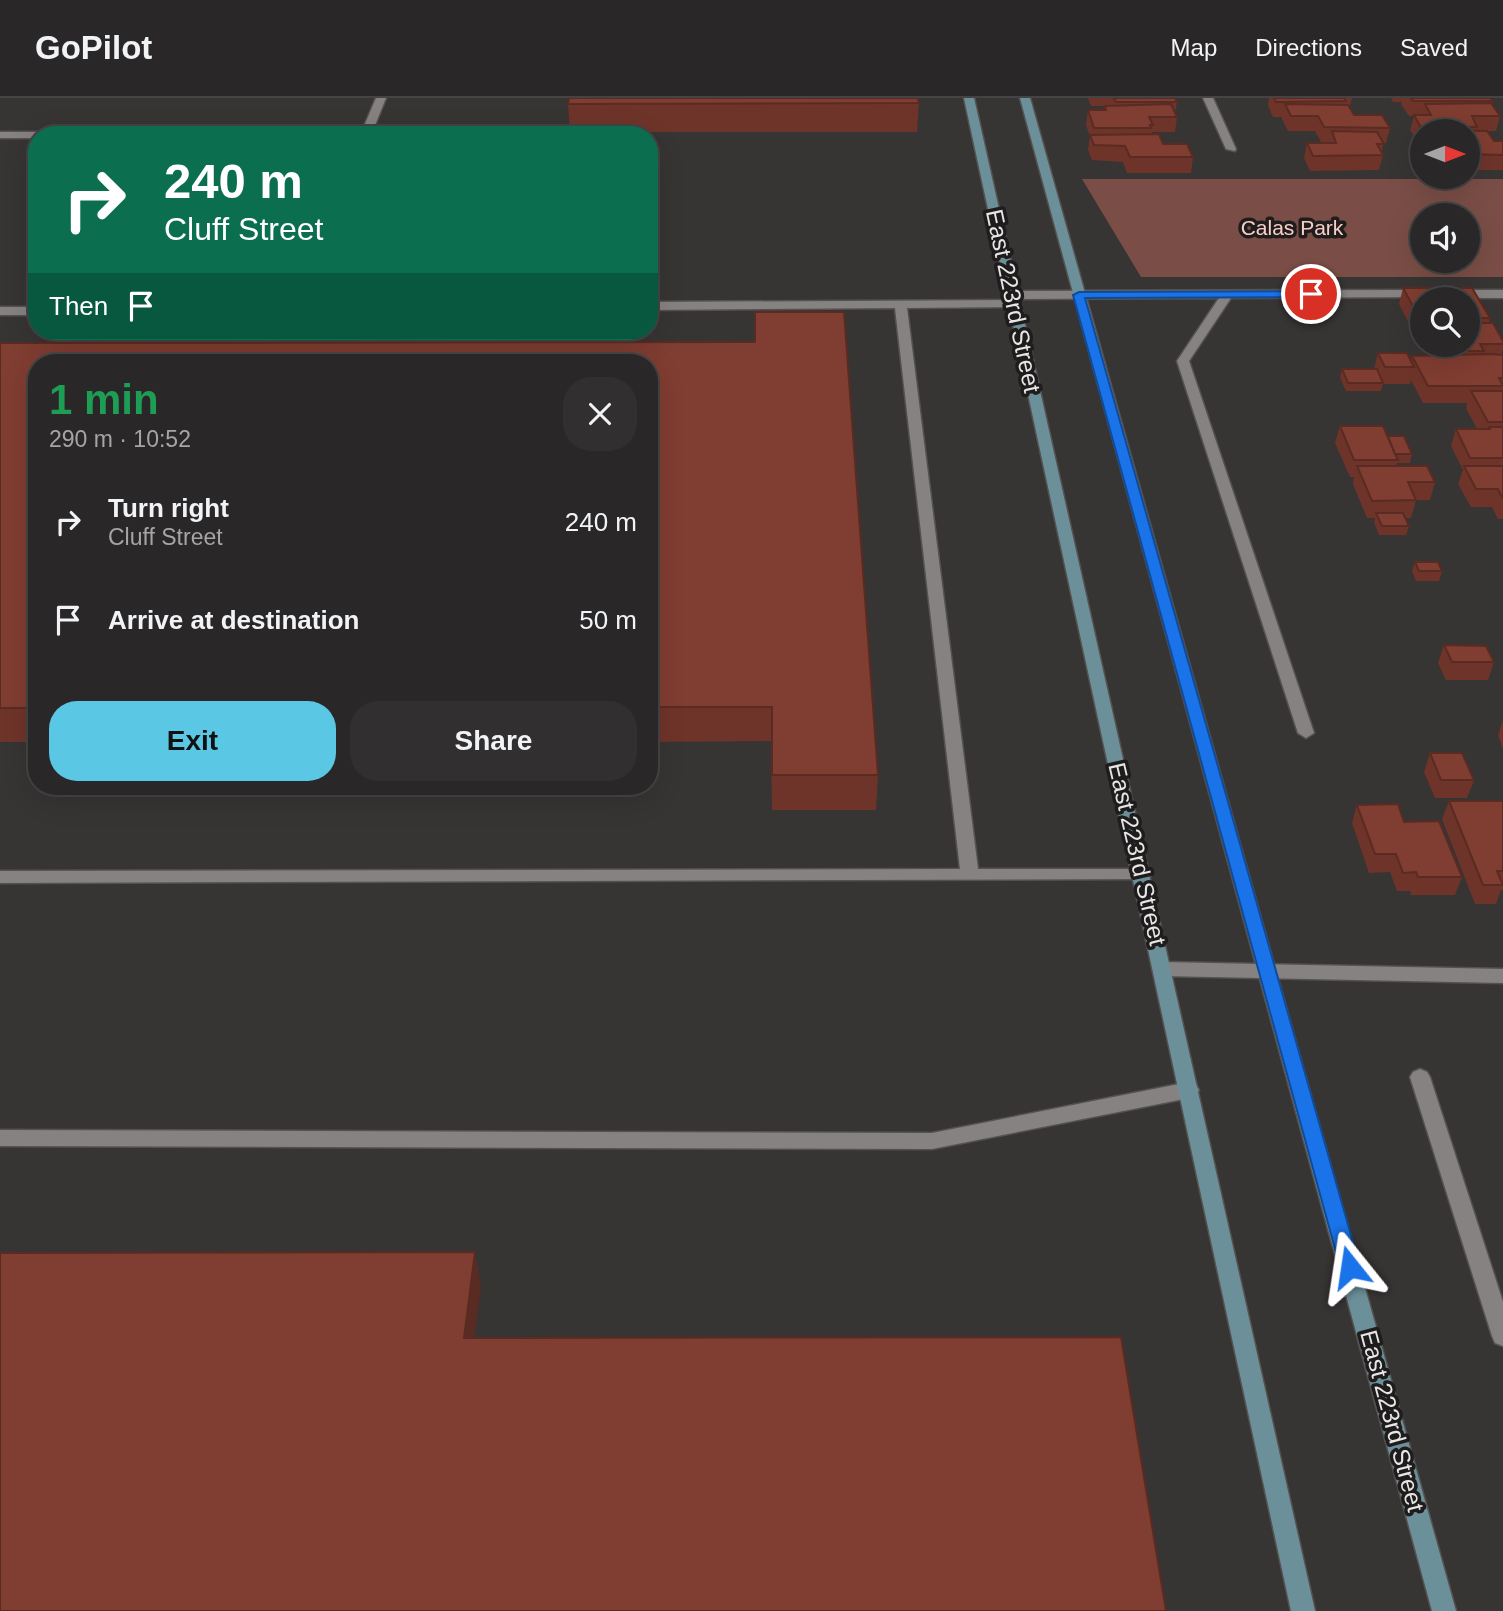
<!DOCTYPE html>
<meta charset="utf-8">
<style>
body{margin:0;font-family:Helvetica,sans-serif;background:#312f2f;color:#f1f3f6;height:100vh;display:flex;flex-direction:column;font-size:26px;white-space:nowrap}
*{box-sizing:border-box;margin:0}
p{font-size:23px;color:#a5a5a7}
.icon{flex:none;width:38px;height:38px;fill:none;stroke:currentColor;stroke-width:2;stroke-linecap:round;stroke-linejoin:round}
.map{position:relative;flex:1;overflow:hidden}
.drawer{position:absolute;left:28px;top:256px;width:630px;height:441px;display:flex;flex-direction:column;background:#292727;border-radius:28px;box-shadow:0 7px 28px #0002,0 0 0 2px #454444}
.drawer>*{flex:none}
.banner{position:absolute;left:28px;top:28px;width:630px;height:214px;border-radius:28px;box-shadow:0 7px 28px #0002,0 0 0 2px #454444;background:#0b6e4f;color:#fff;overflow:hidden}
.needle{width:46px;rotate:90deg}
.fabs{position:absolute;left:1410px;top:21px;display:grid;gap:14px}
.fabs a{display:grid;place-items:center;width:70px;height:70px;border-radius:50%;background:#292727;box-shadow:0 7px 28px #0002,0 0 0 2px #454444;font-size:35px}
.pin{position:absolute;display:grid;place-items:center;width:60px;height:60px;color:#fff;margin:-30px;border:4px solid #fff;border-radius:50%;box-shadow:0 2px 7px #0007}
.me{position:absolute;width:77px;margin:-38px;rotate:345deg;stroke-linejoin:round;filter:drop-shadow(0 0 5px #0008)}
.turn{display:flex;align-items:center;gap:24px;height:147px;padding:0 21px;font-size:32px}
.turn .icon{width:91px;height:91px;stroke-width:2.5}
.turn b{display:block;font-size:49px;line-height:60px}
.then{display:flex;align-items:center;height:66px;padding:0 21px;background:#0003;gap:14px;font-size:26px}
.round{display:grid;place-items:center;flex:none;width:74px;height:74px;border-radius:28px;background:#312f2f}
.overview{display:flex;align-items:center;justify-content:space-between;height:119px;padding:0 21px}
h1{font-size:42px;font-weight:800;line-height:52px;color:#1e9e55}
.cta{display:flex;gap:14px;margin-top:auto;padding:14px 21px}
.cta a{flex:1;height:80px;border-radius:28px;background:#5ac8e5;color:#111;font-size:28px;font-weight:800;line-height:80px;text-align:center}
.cta a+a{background:#312f2f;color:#f1f3f6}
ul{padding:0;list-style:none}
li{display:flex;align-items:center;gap:21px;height:98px;padding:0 21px}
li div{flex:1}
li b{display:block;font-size:26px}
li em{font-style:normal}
header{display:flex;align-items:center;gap:42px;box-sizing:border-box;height:98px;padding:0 35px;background:#292727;border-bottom:2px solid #454444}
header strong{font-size:33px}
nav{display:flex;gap:38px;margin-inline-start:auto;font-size:24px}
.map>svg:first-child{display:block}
</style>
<header>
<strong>GoPilot</strong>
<nav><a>Map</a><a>Directions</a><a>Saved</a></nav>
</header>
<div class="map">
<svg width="1503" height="1513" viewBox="0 0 1503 1513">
<rect width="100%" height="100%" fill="#373434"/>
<path fill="#7a4e46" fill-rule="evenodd" d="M 1082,81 L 1503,81 L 1503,179 L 1141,179 ZM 1423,117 L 1468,117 L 1468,163 L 1423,163 Z"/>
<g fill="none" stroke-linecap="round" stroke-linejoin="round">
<g stroke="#545150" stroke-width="3">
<g id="service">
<path d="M 376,0 L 386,0 L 371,37 L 168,37 L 173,34 L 362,33 Z"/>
<path d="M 0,34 L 37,34 L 42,37 L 37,37 L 37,40 L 0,40 Z"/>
<path d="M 1012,202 L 1016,203 L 1016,209 L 907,210 L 978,771 L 1142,771 L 1148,773 L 1151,777 L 1148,781 L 0,785 L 0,773 L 960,771 L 895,210 L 649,212 L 649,204 Z"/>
<rect x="0" y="209" width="37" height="8"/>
<path d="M 1189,984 L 1196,987 L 1199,992 L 1196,997 L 1189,1000 L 932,1051 L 0,1048 L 0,1032 L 932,1035 Z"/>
</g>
</g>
<g stroke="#545150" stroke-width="3">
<g id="minor">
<path d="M 1203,0 L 1213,0 L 1236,51 L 1235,53 L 1226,51 Z"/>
<path d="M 1423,192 L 1429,196 L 1427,199 L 1231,200 L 1189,263 L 1314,635 L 1306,640 L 1298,635 L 1177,263 L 1219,200 L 1010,201 L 1004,197 L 1010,193 Z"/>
<path d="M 1503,192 L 1503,200 L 1451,200 L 1445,196 L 1451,192 Z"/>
<path d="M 1163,864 L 1503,871 L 1503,885 L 1163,878 L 1156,876 L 1154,871 L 1156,866 Z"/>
<path d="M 1420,971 L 1427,974 L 1430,979 L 1503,1204 L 1503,1248 L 1495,1245 L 1492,1238 L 1410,979 L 1413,974 Z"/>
</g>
</g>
<g stroke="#545150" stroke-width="3">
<g id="secondary">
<path d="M 964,0 L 974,0 L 1315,1513 L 1291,1513 Z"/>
<path d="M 1020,0 L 1030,0 L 1456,1513 L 1432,1513 Z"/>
</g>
</g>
<use href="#service" fill="#868282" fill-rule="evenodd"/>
<use href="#minor" fill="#868282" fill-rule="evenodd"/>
<use href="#secondary" fill="#6b9099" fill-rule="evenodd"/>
</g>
<g fill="#6e342a">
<path d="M 1088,0 L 1175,0 L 1177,4 L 1175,15 L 1177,19 L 1175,34 L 1152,34 L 1151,36 L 1163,46 L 1193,59 L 1191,75 L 1127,75 L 1123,64 L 1092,62 L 1088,52 L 1090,38 L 1086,27 L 1088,12 L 1104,12 L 1105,8 L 1091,8 Z"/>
<path d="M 1269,0 L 1352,0 L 1350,7 L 1345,7 L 1354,17 L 1390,30 L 1386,45 L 1383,45 L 1382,54 L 1383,57 L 1379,72 L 1310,73 L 1304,60 L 1307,45 L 1329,44 L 1321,44 L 1315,33 L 1288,33 L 1282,21 L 1282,19 L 1273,19 L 1268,8 Z"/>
<path d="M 1391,0 L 1490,0 L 1493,3 L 1492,6 L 1500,18 L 1496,33 L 1487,33 L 1494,43 L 1503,43 L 1503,72 L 1468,72 L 1468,33 L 1423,33 L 1423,58 L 1417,48 L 1418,43 L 1417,43 L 1410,32 L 1414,18 L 1409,18 L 1401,6 L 1402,4 L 1393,4 Z"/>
<path d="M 919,5 L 917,34 L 570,34 L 568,6 Z"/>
<path d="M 1403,190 L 1472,190 L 1490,220 L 1489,225 L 1493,225 L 1503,243 L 1503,251 L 1501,257 L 1503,257 L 1503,421 L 1498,421 L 1492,409 L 1471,409 L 1458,386 L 1463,372 L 1451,348 L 1456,331 L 1477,331 L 1466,310 L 1467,305 L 1423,305 L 1411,282 L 1410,286 L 1383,286 L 1381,293 L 1346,293 L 1340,280 L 1342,271 L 1374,271 L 1378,255 L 1407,255 L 1411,262 L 1412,258 L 1438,257 L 1433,247 L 1468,247 L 1468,201 L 1423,201 L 1423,237 L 1415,237 L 1399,206 Z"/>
<path d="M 755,244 L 878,677 L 876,712 L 772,712 L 771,643 L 649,644 L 649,264 L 37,264 L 37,644 L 0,644 L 0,245 Z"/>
<path d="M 1340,328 L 1388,338 L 1412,356 L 1410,365 L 1397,365 L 1396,368 L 1435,384 L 1430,402 L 1416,402 L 1411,420 L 1405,420 L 1409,428 L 1406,437 L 1379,437 L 1374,424 L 1375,420 L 1367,420 L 1353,386 L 1354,379 L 1350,379 L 1335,345 Z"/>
<path d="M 1415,464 L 1442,473 L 1439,483 L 1416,483 L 1412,473 Z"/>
<path d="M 1444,547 L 1494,564 L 1488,582 L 1446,582 L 1438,565 Z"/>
<path d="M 1503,622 L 1503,651 L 1498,637 Z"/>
<path d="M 1430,655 L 1474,682 L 1467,700 L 1435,700 L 1424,674 Z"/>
<path d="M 1449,703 L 1503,703 L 1503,792 L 1501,792 L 1496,806 L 1475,806 L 1442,721 Z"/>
<path d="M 1357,707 L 1404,724 L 1462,779 L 1455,797 L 1411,797 L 1410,793 L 1397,793 L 1390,774 L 1369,775 L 1352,725 Z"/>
</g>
<path fill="#5a2b22" d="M 475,1154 L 481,1188 L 470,1273 L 464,1240 Z"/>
<g fill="#803d31" stroke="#5a2b22" stroke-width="2">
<path d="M 569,0 L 918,0 L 919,5 L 568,6 Z"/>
<path d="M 1114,0 L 1175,0 L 1177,4 L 1116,4 Z"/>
<path d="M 1274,0 L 1344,0 L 1346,3 L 1276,4 Z"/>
<path d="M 1411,0 L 1490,0 L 1493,3 L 1413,3 Z"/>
<path d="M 1491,5 L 1500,18 L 1472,18 L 1477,29 L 1420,28 L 1414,17 L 1431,17 L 1425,6 Z"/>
<path d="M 1171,6 L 1177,19 L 1149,19 L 1153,27 L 1150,27 L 1151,30 L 1094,30 L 1088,12 L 1106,12 L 1105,8 Z"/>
<path d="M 1285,6 L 1348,7 L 1354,17 L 1382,17 L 1390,30 L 1324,29 L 1318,18 L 1291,18 Z"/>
<path d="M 1420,32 L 1487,33 L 1494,43 L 1503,43 L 1503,57 L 1468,56 L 1468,33 L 1423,33 L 1423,36 Z"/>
<path d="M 1332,33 L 1377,34 L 1384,46 L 1377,46 L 1383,57 L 1313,58 L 1307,45 L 1336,45 Z"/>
<path d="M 1159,36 L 1163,46 L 1187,46 L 1193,59 L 1130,59 L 1125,48 L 1094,47 L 1090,37 Z"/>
<path d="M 1403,190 L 1472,190 L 1490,220 L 1468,220 L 1468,201 L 1423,201 L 1423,221 L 1420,221 Z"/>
<path d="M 755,214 L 844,214 L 878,677 L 772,677 L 772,609 L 649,609 L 649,264 L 37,264 L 37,610 L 0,610 L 0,245 L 755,244 Z"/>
<path d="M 1468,225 L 1493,225 L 1503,243 L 1503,246 L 1480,246 L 1484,253 L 1450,253 L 1447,247 L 1468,247 Z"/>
<path d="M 1378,255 L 1407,255 L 1414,269 L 1385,269 Z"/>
<path d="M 1490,256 L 1503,257 L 1503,280 L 1499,280 L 1503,288 L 1428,288 L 1412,258 Z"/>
<path d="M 1342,271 L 1377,271 L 1383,285 L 1348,285 Z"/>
<path d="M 1471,293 L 1503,293 L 1503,324 L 1488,324 Z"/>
<path d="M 1340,328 L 1383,328 L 1398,362 L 1354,362 Z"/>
<path d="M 1489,329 L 1503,329 L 1503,360 L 1470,360 L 1456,331 L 1490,331 Z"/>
<path d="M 1388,338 L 1404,338 L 1412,356 L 1395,356 Z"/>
<path d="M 1357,368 L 1427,368 L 1435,384 L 1408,384 L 1416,402 L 1372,403 Z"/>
<path d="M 1464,368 L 1503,368 L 1503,401 L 1498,391 L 1476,391 Z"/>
<path d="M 1376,415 L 1403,415 L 1409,428 L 1382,428 Z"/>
<path d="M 1415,464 L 1438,464 L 1442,473 L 1419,473 Z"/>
<path d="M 1444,547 L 1486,548 L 1494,564 L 1452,564 Z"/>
<path d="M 1430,655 L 1462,655 L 1474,682 L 1441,682 Z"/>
<path d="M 1449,703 L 1503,703 L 1503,773 L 1497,773 L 1503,787 L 1483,787 Z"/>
<path d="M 1398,706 L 1404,724 L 1439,723 L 1462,779 L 1418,779 L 1416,774 L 1403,775 L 1396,756 L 1375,756 L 1357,707 Z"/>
<path d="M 475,1154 L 464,1240 L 1121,1239 L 1166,1513 L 0,1513 L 0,1155 Z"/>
</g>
<path fill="#1a73e8" stroke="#114b97" stroke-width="2" d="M 1311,193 L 1316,196 L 1314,199 L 1085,200 L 1360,1169 L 1357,1175 L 1350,1177 L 1343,1175 L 1340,1169 L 1073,197 L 1079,194 Z"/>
<g text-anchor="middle" stroke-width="7" stroke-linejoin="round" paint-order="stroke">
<g font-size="21" fill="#f9cec5" stroke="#1e1c1c">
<text x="1292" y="137">Calas Park</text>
</g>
<g font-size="24" fill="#e9e7e6" stroke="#1e1c1c">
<text transform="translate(1013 203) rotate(78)" y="8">East 223rd Street</text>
<text transform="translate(1137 756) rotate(77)" y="8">East 223rd Street</text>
<text transform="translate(1392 1323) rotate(75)" y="8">East 223rd Street</text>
</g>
</g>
</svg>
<div class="fabs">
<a><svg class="needle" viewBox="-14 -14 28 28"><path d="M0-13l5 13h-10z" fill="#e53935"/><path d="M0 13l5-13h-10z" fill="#a5a5a7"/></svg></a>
<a><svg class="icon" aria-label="sound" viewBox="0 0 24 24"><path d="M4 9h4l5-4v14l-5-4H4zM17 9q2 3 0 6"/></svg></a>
<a><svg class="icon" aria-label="search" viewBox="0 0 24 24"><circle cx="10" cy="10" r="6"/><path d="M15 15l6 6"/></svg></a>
</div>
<div class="pin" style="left:1311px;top:196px;background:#d93025"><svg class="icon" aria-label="arrive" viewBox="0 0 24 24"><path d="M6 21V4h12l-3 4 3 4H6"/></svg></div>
<svg class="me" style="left:1350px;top:1169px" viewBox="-20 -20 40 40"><path d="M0-17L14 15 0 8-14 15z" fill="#1a73e8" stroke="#fff" stroke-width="4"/></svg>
<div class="banner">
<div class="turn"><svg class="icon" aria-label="right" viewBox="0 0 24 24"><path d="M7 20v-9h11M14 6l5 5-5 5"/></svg><div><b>240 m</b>Cluff Street</div></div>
<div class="then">Then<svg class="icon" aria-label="arrive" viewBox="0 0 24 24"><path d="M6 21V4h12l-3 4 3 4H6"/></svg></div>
</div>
<section class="drawer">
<div class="overview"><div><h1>1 min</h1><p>290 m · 10:52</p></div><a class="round"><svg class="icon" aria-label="close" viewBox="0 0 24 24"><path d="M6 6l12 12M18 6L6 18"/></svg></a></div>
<ul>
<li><svg class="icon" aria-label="right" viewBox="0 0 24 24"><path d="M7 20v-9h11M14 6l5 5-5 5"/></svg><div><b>Turn right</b><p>Cluff Street</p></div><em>240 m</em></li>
<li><svg class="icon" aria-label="arrive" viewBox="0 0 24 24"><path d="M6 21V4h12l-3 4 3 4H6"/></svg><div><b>Arrive at destination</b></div><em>50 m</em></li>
</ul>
<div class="cta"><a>Exit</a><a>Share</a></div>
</section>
</div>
